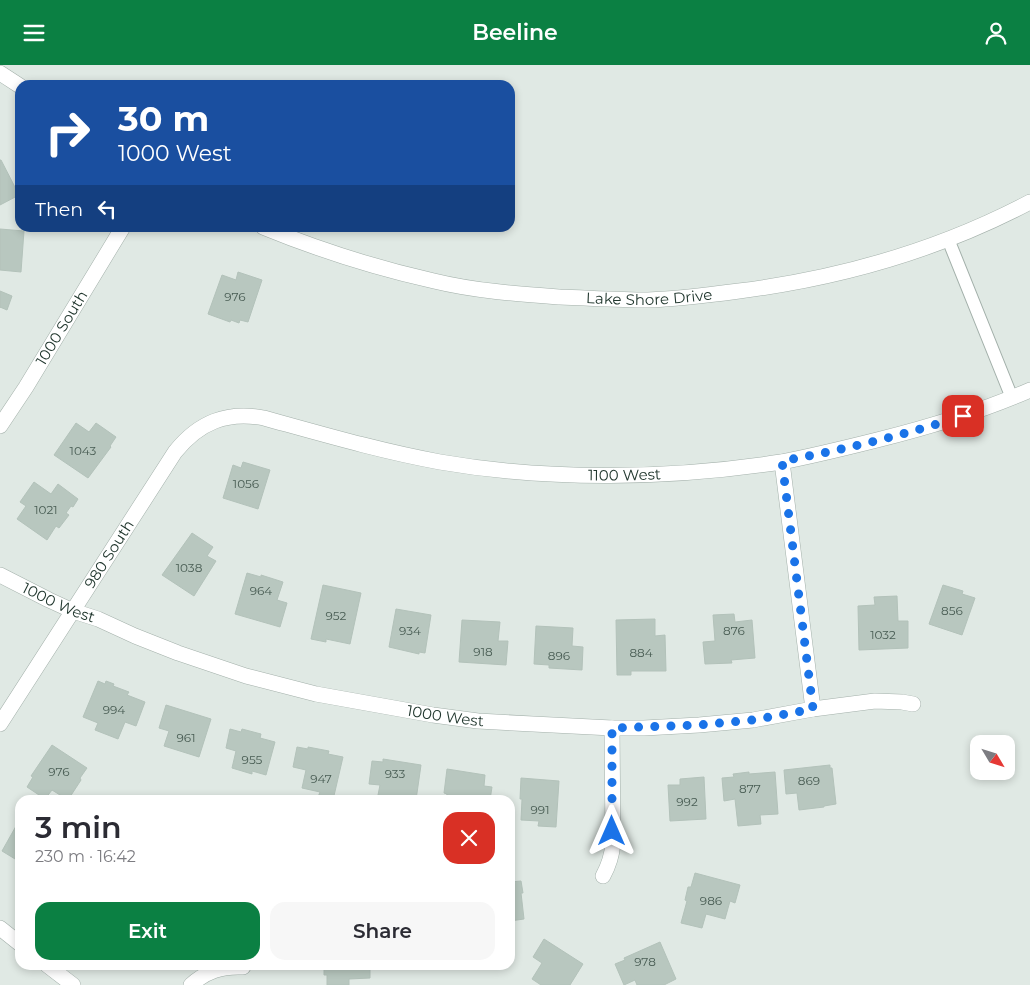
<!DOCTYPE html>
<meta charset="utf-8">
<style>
body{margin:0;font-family:Montserrat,sans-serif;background:#f7f7f7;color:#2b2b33;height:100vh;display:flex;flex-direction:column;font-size:19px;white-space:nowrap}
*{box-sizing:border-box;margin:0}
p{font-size:16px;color:#7c7c81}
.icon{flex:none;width:28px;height:28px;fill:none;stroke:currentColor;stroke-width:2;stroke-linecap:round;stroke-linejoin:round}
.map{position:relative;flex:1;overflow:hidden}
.sheet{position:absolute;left:15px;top:730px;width:500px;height:175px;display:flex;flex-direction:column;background:#fff;border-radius:15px;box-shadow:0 2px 8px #0003}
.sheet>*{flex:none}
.hud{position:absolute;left:15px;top:15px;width:500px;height:152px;border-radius:15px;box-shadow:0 2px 8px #0003;background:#1a4fa0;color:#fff;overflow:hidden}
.needle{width:32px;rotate:128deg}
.tools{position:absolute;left:970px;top:670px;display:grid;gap:10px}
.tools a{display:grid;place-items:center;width:45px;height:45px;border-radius:10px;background:#fff;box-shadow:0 2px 8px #0003;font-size:25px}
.pin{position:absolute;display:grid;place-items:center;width:42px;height:42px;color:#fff;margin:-21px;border-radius:10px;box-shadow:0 2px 8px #0006}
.me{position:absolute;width:55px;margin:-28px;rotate:0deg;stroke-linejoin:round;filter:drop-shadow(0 0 4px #0008)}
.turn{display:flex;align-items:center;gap:18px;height:105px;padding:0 20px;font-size:22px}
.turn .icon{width:65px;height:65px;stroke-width:2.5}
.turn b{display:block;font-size:35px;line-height:42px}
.then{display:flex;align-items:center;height:48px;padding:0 20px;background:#0003;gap:10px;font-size:19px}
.round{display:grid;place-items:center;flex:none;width:52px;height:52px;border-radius:15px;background:#f7f7f7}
.summary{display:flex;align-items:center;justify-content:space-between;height:85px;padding:0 20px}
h1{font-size:30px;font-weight:600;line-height:38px}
.primary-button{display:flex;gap:10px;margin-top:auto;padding:10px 20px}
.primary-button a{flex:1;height:58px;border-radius:15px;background:#0b8043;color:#fff;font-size:20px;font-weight:600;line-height:58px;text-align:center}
.primary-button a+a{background:#f7f7f7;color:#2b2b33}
header{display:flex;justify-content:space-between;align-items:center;height:65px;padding:0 20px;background:#0b8043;color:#fff;font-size:22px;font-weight:600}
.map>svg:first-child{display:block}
</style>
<header><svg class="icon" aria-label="menu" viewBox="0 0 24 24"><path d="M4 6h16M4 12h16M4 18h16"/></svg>Beeline<svg class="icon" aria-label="person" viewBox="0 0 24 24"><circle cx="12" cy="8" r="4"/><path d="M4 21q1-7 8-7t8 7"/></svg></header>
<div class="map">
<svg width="1030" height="920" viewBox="0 0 1030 920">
<rect width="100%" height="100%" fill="#e0e9e4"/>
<g fill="#b8c7bf" stroke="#b3c2ba">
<path d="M 0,95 L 1,95 L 19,130 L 0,140 Z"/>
<path d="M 0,164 L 24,166 L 21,207 L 0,205 Z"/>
<path d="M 238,207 L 262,215 L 248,257 L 240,255 L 239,258 L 231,255 L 230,257 L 208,249 L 222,210 L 236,215 Z"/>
<path d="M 0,226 L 12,231 L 7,245 L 0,242 L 0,243 Z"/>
<path d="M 76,358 L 89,367 L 96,358 L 116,372 L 110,381 L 111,382 L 88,413 L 54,390 Z"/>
<path d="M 243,397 L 270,405 L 258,444 L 223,433 L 233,400 L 241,403 Z"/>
<path d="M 34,417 L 51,429 L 58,419 L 78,434 L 73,442 L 71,441 L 66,448 L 69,450 L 59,463 L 56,461 L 47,475 L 17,454 L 26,441 L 20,437 Z"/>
<path d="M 192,468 L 213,482 L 207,491 L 216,496 L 194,531 L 162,510 Z"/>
<path d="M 247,508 L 261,512 L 261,510 L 283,517 L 277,535 L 287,538 L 280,562 L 235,549 Z"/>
<path d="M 323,520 L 361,528 L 350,579 L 326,574 L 326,577 L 311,574 Z"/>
<path d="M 943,520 L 963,526 L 962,529 L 975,533 L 962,570 L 929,559 Z"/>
<path d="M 897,531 L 898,556 L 908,556 L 908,583 L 859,585 L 858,541 L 875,540 L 874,532 Z"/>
<path d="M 396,544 L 431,550 L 425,588 L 419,587 L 419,589 L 389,582 Z"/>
<path d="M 734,549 L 735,557 L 752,555 L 755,593 L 731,595 L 732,598 L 705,599 L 703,577 L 715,576 L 713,550 Z"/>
<path d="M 655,554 L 655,571 L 665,570 L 666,606 L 631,606 L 631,610 L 617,610 L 616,555 Z"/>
<path d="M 462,555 L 500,557 L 498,576 L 508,576 L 506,600 L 459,597 Z"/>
<path d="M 536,561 L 573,563 L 572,581 L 583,582 L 582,605 L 549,603 L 549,600 L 534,599 Z"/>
<path d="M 98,616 L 105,619 L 106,616 L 114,619 L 113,621 L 129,627 L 127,630 L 145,637 L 136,661 L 125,657 L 118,674 L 95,665 L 98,658 L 83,652 Z"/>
<path d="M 166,640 L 211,654 L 199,692 L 164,681 L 169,666 L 159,663 Z"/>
<path d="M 230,664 L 241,667 L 242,664 L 261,669 L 260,673 L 275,677 L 266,710 L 252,706 L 252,709 L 232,703 L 236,686 L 226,683 Z"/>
<path d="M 52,680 L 87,703 L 80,713 L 81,715 L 68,735 L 52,725 L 45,734 L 27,722 L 33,712 L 31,711 Z"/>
<path d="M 297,682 L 308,684 L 308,682 L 329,686 L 328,689 L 343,692 L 333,735 L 318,732 L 320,727 L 302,723 L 306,705 L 293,702 Z"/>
<path d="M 383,694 L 421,700 L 416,735 L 377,735 L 380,720 L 369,719 L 372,696 L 383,697 Z"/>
<path d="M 830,700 L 830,703 L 832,703 L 836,739 L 824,741 L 824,742 L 799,745 L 797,728 L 786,729 L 784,705 Z"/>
<path d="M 447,704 L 485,710 L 484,721 L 492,722 L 490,735 L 446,735 L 447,729 L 444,728 Z"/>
<path d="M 749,707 L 749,709 L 775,707 L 778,749 L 760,750 L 761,759 L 738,761 L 735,734 L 724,736 L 722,713 L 734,712 L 733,709 Z"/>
<path d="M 704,712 L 706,754 L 670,756 L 668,720 L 680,720 L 680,714 Z"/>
<path d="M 521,713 L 559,716 L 556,762 L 538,761 L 539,756 L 521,755 L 522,734 L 520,734 Z"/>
<path d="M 20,754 L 20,797 L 2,786 Z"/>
<path d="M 695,808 L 740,820 L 735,838 L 730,836 L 725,854 L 706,849 L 702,863 L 681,858 L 687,836 L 685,835 L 688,822 L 691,822 Z"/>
<path d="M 521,816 L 523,828 L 521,828 L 524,854 L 510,856 L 510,817 Z"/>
<path d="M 544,874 L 583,899 L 570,920 L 541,920 L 532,914 L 542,898 L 533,892 Z"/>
<path d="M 660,877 L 676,914 L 664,920 L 637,920 L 635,915 L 624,920 L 615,899 L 625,895 L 624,893 Z"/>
<path d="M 324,900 L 370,900 L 370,913 L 349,914 L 349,920 L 327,920 L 327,910 L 324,910 Z"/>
</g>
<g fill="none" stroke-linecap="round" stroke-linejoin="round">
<g stroke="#a3b0aa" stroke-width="14">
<path id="lane" d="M 948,174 L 1012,333"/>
</g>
<g stroke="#a3b0aa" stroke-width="16">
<g id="street">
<path d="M 0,8 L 20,21"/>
<path id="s1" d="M 263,162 C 319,185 376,203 434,216 C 475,226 518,229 560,232 C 589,233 619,235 648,235 C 678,234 709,230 739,226 C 841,213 939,185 1030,137"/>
<path id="s2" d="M 0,361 L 26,322 L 123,162"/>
<path d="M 782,397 L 813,644"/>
<path id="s3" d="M 0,510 L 49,535 L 73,546 L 98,554 L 135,571 L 178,588 L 246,611 L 316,629 L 433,650 L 478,656 L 533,659 L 612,663 L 644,663 L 699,660 L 753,655 L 813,644 L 875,636 L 902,637 L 913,639"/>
<path id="s4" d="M 0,659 L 175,387 C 199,357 227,346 264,353 C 322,369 380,386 440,397 C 549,416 671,414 781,397 C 813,391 845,383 877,375 C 929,362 980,347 1030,325"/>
<path d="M 603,811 C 609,800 612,791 613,778 L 612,663"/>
<path d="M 0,863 L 20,879"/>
<path d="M 47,900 L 73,920"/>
<path d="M 191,920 C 206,906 222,901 243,902"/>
</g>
</g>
<use href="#lane" stroke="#fff" stroke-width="12"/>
<use href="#street" stroke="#fff" stroke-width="15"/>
</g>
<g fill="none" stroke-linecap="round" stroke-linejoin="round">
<path stroke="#1a73e8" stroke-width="9" stroke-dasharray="0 16.2" d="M 612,766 L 612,663 L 699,660 L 753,655 L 813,644 L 782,396 C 843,385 904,370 963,351"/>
</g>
<g text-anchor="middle" stroke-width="4" stroke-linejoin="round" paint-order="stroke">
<g font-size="12" fill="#485c53">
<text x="235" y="236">976</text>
<text x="83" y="390">1043</text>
<text x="246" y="423">1056</text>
<text x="46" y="449">1021</text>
<text x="189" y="507">1038</text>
<text x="261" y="530">964</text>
<text x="952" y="550">856</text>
<text x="336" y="555">952</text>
<text x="410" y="570">934</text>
<text x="734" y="570">876</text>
<text x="883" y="574">1032</text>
<text x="483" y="591">918</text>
<text x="641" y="592">884</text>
<text x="559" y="595">896</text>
<text x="114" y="649">994</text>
<text x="186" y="677">961</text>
<text x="252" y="699">955</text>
<text x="59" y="711">976</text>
<text x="395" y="713">933</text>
<text x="321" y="718">947</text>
<text x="809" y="720">869</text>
<text x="750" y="728">877</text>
<text x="687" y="741">992</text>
<text x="540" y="749">991</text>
<text x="711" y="840">986</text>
<text x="645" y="901">978</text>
</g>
<g font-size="15" fill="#22382f" stroke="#f0f6f2">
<text dy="5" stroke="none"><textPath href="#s1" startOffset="396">Lake Shore Drive</textPath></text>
<text dy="5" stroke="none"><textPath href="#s2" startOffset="116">1000 South</textPath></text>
<text dy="5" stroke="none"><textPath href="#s4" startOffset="791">1100 West</textPath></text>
<text dy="5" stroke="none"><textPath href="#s4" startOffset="202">980 South</textPath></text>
<text dy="5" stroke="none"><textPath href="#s3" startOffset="65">1000 West</textPath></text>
<text dy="5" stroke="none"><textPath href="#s3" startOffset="470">1000 West</textPath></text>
</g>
</g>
</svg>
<div class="tools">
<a><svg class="needle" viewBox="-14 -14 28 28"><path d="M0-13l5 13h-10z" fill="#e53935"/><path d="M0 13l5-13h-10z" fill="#7c7c81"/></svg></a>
</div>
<div class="pin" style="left:963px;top:351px;background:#d93025"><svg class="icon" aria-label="arrive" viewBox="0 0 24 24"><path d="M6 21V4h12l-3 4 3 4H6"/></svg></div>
<svg class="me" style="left:612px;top:766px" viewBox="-20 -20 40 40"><path d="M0-17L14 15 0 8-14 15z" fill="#1a73e8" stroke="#fff" stroke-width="4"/></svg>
<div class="hud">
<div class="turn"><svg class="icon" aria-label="right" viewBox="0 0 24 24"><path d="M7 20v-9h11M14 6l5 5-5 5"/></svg><div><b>30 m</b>1000 West</div></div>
<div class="then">Then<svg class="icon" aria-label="left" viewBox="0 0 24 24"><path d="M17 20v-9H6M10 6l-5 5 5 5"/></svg></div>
</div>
<section class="sheet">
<div class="summary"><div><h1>3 min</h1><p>230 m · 16:42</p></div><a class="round" style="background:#d93025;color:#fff"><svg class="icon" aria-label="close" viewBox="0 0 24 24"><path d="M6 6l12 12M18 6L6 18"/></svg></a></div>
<div class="primary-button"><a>Exit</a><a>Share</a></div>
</section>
</div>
